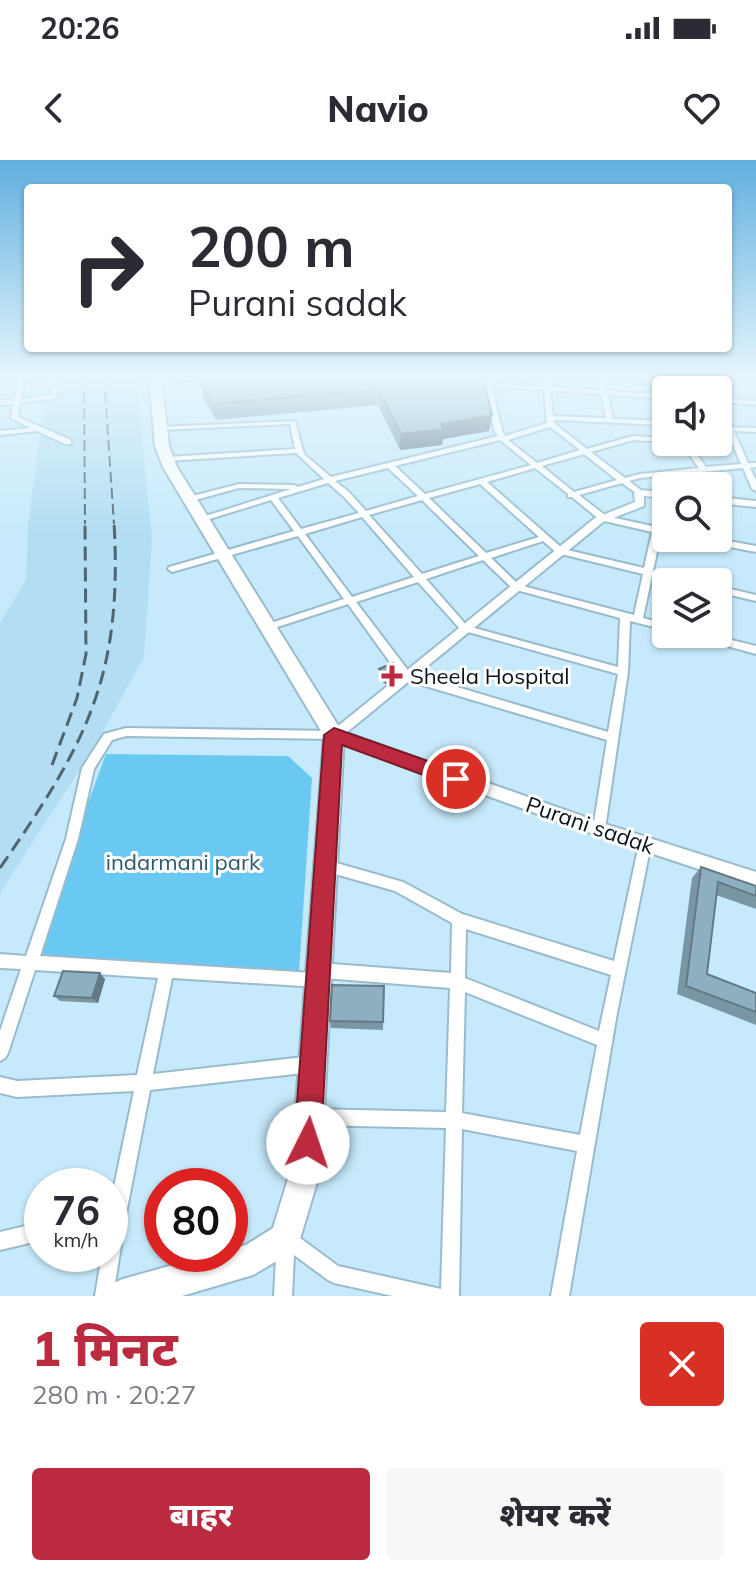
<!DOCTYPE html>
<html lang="hi">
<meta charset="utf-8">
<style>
body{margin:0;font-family:Mulish,"Noto Sans Devanagari",sans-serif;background:#f7f7f7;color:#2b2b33;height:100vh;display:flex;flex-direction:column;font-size:30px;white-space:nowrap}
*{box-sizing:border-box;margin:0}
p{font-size:26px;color:#7c7c81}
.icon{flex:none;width:44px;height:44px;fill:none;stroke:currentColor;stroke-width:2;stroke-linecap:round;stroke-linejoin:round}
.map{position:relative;height:1136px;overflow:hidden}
.drawer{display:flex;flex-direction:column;background:#fff;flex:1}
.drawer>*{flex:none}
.hud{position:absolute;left:24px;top:24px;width:708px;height:168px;border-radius:8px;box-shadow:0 2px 6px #0004;background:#fff;color:#2b2b33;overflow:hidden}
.buttons{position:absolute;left:652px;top:216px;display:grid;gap:16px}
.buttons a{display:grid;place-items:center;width:80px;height:80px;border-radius:8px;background:#fff;box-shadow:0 2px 6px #0004;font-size:40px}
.speed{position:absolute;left:24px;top:1008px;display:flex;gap:16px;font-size:40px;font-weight:700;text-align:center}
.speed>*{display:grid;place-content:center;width:104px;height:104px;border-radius:50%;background:#fff;box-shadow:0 2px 6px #0004;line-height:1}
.speed small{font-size:20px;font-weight:400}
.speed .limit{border:12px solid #d22;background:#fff;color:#111}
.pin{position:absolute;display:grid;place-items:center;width:68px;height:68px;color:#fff;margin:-34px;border:4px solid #fff;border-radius:50%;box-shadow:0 2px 8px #0007}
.me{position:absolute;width:88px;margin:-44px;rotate:4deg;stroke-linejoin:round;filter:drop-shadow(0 0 6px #0008)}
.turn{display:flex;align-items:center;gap:28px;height:168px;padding:0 32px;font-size:36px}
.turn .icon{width:104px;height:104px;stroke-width:2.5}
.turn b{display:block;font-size:56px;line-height:68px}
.round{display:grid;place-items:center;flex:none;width:84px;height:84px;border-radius:8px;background:#f7f7f7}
.head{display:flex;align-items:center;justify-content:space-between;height:136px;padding:0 32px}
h1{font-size:48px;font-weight:800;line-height:60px;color:#bb2a3f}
.cta{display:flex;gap:16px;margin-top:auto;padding:16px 32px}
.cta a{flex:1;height:92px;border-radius:8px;background:#bb2a3f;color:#fff;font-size:32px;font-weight:800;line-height:92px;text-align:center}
.cta a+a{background:#f7f7f7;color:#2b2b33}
.status{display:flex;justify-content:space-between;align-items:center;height:56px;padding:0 40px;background:#fff;direction:ltr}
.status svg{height:22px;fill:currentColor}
header{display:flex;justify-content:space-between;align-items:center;height:104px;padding:0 32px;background:#fff;font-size:36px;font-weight:800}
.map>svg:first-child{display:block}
</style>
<div class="status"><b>20:26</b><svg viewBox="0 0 49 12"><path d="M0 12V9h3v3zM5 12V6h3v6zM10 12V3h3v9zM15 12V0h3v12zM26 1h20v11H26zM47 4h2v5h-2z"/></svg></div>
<header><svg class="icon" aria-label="back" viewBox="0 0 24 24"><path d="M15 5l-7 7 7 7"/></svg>Navio<svg class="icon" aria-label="heart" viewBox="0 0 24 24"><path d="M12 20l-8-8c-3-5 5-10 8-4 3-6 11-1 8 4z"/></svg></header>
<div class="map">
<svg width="756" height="1136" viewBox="0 0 756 1136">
<rect width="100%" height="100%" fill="#c6eafb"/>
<path fill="#b2ddf2" d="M 51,216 L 136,216 L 152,379 L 144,497 L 93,589 L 0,733 L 0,463 L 26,420 L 28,367 L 43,250 Z"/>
<path fill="#69c9f3" d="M 106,594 L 288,596 L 312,618 L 299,812 L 28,806 Z"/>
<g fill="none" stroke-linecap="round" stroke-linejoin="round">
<g stroke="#99bccd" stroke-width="4">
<g id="street">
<path d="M 19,216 L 25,216 L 21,239 L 51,235 L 53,216 L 59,216 L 56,238 L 20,243 L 18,257 L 71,280 L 71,284 L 65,284 L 37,271 L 0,275 L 0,271 L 30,268 L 11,258 L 13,244 L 0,245 L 0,241 L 14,239 Z"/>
<path d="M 189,216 L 210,216 L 207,218 L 156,223 L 153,221 L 156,219 Z"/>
<path d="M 484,216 L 490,216 L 492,223 L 543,227 L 542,216 L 548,216 L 550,227 L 600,230 L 597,216 L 603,216 L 607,231 L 658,234 L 652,216 L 658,216 L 664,235 L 666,235 L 666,253 L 663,251 L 659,238 L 608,235 L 613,259 L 666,261 L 666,265 L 554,260 L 554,263 L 587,289 L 633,276 L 666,278 L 666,282 L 633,280 L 591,292 L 625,318 L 640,314 L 699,308 L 680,282 L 688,282 L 706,307 L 741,304 L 727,271 L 718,270 L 718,266 L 725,266 L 718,245 L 718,233 L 720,234 L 722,238 L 756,241 L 756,245 L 724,242 L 732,267 L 756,268 L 756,272 L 734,271 L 748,303 L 756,303 L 756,307 L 750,308 L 756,320 L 756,331 L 752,329 L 743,308 L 640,318 L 629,321 L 642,331 L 643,333 L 639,335 L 622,323 L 579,335 L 606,356 L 666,369 L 666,375 L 661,373 L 653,411 L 692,420 L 694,422 L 677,422 L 652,416 L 643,458 L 666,464 L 666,470 L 630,461 L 628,512 L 605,669 L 603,673 L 599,674 L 595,673 L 593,669 L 607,580 L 402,519 L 348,444 L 271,469 L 265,469 L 263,467 L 265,465 L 344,439 L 298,376 L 172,412 L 168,409 L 169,407 L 294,371 L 271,340 L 203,361 L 200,361 L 196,359 L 291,329 L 239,328 L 188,342 L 185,342 L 185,338 L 239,324 L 294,325 L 298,327 L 324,319 L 296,293 L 167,301 L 163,299 L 167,297 L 295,289 L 290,264 L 160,270 L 156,268 L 158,267 L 295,261 L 304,294 L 331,317 L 498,276 L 494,270 L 486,226 L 476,224 L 479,222 L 485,222 ZM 492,227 L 544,230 L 547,263 L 505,276 L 502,270 ZM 550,231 L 601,234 L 606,258 L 553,256 ZM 550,267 L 580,290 L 537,303 L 508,280 ZM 500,280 L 531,305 L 425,334 L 395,306 ZM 584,294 L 617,320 L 574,332 L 542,306 ZM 388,308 L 418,336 L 366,351 L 349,332 L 335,321 ZM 535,308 L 568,334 L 568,337 L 572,337 L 600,360 L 652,372 L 644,408 L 563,389 L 487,322 ZM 328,323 L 343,336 L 359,353 L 301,369 L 278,338 ZM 480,324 L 539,377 L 486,393 L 429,338 ZM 422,340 L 479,396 L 422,414 L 369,355 ZM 362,357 L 414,417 L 352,437 L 305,374 ZM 543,381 L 557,393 L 643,414 L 634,455 L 519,425 L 491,398 ZM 483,400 L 513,429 L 620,458 L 618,507 L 467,466 L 426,419 ZM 418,422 L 461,470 L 618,514 L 608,572 L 410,513 L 356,442 Z"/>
<path d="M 707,216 L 713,216 L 719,230 L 718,231 L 713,230 Z"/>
<path d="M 695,378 L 712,378 L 756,386 L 756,392 L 699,381 Z"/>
<path d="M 718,426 L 756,435 L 756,441 L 718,432 Z"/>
<path d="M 689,474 L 707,474 L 756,486 L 756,494 L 691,476 Z"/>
<path d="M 126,568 L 334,571 L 338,572 L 340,575 L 338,578 L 334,579 L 126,576 L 112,580 L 94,609 L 78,679 L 40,796 L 313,813 L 312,810 L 314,805 L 319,803 L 451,813 L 452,763 L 395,731 L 321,710 L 320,706 L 321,702 L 326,700 L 403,722 L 462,754 L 614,801 L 639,684 L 641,680 L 645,678 L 649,680 L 651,684 L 617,853 L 569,1136 L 551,1136 L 577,991 L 462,969 L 459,1136 L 393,1136 L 334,1123 L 328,1120 L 294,1095 L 292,1136 L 274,1136 L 277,1078 L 280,1072 L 286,1069 L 292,1072 L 338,1106 L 441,1129 L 446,968 L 310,965 L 304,963 L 302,957 L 304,951 L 310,949 L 446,952 L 450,828 L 324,818 L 323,825 L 318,827 L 172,818 L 153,914 L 313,896 L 318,899 L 321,904 L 318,909 L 313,912 L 150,930 L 126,1054 L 113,1136 L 95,1136 L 102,1094 L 110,1094 L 110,1046 L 134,931 L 17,937 L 0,933 L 0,917 L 17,921 L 137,915 L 158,818 L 35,810 L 8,893 L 5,898 L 0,901 L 0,871 L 21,809 L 0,808 L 0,794 L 26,796 L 66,679 L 82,608 L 104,574 ZM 466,769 L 611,815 L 599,871 L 465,818 ZM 465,832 L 597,885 L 580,975 L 462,953 Z"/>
<path d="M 42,1062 L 42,1080 L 0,1090 L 0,1072 Z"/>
</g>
</g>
<g stroke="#99bccd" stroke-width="4">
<g id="secondary">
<path d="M 750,216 L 756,216 L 756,218 L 751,218 Z"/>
<path d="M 639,330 L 666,332 L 666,338 L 644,336 L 644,346 L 603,362 L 346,573 L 599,662 L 756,712 L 756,728 L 599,676 L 329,579 L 327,575 L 595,358 L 635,342 L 634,333 Z"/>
<path d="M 718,337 L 756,341 L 756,347 L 718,343 Z"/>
</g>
</g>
<g stroke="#99bccd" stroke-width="4">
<path id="highway" d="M 149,216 L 161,216 L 169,286 L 177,307 L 344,575 L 321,1009 L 297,1089 L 253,1115 L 182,1136 L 106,1136 L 111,1124 L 123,1119 L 212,1094 L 230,1094 L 230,1089 L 246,1085 L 273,1068 L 291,1009 L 324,576 L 163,307 L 155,286 Z"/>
</g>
<use href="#street" fill="#fff" fill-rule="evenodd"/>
<use href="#secondary" fill="#fff" fill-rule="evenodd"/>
<use href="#highway" fill="#fff" fill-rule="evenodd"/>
<g stroke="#4f656f" stroke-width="2" stroke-dasharray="11 5" stroke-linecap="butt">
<path d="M 84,216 L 85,364"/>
<path d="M 104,216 L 114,364"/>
</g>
<g stroke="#4f656f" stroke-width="3" stroke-dasharray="14 7" stroke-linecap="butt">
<path d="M 52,605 L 77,538 L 86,494 L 85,362"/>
<path d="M 0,708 C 86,583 123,518 114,362"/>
</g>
</g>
<g fill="#7996a4">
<path d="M 483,216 L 492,255 L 489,271 L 443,279 L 442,285 L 400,290 L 378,245 L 216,260 L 204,239 L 201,223 Z"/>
<path d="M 670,216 L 686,216 L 689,230 L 673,230 Z"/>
<path d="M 396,507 L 396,515 L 385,524 L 379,517 L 379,509 Z"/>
<path d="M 701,707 L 756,726 L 756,749 L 716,735 L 707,814 L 756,833 L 756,865 L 677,834 L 692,718 Z"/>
<path d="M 105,819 L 98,843 L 60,841 L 54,836 Z"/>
<path d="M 384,826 L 383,870 L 331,868 L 330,861 Z"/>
</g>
<g fill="#637a86">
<path d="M 492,255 L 489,271 L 443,279 L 442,285 L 400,290 L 401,274 L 441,264 Z"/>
<path d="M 396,507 L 396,515 L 385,524 L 385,516 Z"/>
<path d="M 100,813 L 105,819 L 98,843 L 92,838 Z"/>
</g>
<g fill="#8dafbf" stroke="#637a86" stroke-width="2">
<path d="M 204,216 L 483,216 L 492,255 L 441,264 L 444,269 L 401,274 L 378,229 L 213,244 L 201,223 Z"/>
<path d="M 674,216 L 686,216 L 689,229 L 678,229 Z"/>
<path d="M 393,503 L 396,507 L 385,516 L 379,509 Z"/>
<path d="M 701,707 L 756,726 L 756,736 L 718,722 L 707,814 L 756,833 L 756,852 L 686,826 Z"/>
<path d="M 63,811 L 100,813 L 92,838 L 54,836 Z"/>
<path d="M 332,825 L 384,826 L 383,862 L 330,861 Z"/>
</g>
<linearGradient id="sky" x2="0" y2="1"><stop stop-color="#61afdf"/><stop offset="0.58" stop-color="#e5f6fd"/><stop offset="1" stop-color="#e5f6fd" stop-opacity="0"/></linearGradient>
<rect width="756" height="375" fill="url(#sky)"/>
<path fill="#bb2a3f" stroke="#7a1b29" stroke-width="2" d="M 334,568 L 462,613 L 465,619 L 456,627 L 342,585 L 321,983 L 317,993 L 308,997 L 298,993 L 294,983 L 324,575 Z"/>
<path fill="#bb2a3f" stroke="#fff" stroke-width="3" d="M388 504h8v8h8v8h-8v8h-8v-8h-8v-8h8z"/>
<g text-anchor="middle" stroke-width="6" stroke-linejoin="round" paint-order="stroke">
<g font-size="22" fill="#061319" stroke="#fff" text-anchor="start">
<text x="410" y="524">Sheela Hospital</text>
</g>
<g font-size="22" fill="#061319" stroke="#fff">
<text transform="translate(590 665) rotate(19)" y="8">Purani sadak</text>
</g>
<g font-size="22" fill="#2c596c" stroke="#fff">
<text x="183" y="710">indarmani park</text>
</g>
</g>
</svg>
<div class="buttons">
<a><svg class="icon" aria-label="sound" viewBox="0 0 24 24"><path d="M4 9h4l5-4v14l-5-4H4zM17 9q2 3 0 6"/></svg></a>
<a><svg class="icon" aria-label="search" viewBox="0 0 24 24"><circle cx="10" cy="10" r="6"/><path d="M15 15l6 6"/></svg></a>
<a><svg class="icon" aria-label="layers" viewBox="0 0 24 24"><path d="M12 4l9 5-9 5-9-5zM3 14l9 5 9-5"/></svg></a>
</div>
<div class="speed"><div>76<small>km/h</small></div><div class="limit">80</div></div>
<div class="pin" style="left:456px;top:619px;background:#d93025"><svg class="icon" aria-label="arrive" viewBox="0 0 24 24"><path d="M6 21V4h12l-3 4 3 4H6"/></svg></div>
<svg class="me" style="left:308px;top:983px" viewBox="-20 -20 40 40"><circle r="19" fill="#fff"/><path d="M0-13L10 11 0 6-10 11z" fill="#bb2a3f"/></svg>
<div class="hud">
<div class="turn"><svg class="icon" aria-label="right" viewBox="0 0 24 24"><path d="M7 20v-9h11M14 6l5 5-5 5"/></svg><div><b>200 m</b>Purani sadak</div></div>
</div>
</div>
<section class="drawer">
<div class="head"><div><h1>1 मिनट</h1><p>280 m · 20:27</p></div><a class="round" style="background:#d93025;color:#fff"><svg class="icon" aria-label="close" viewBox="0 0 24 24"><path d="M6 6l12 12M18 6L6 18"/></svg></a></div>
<div class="cta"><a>बाहर</a><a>शेयर करें</a></div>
</section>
